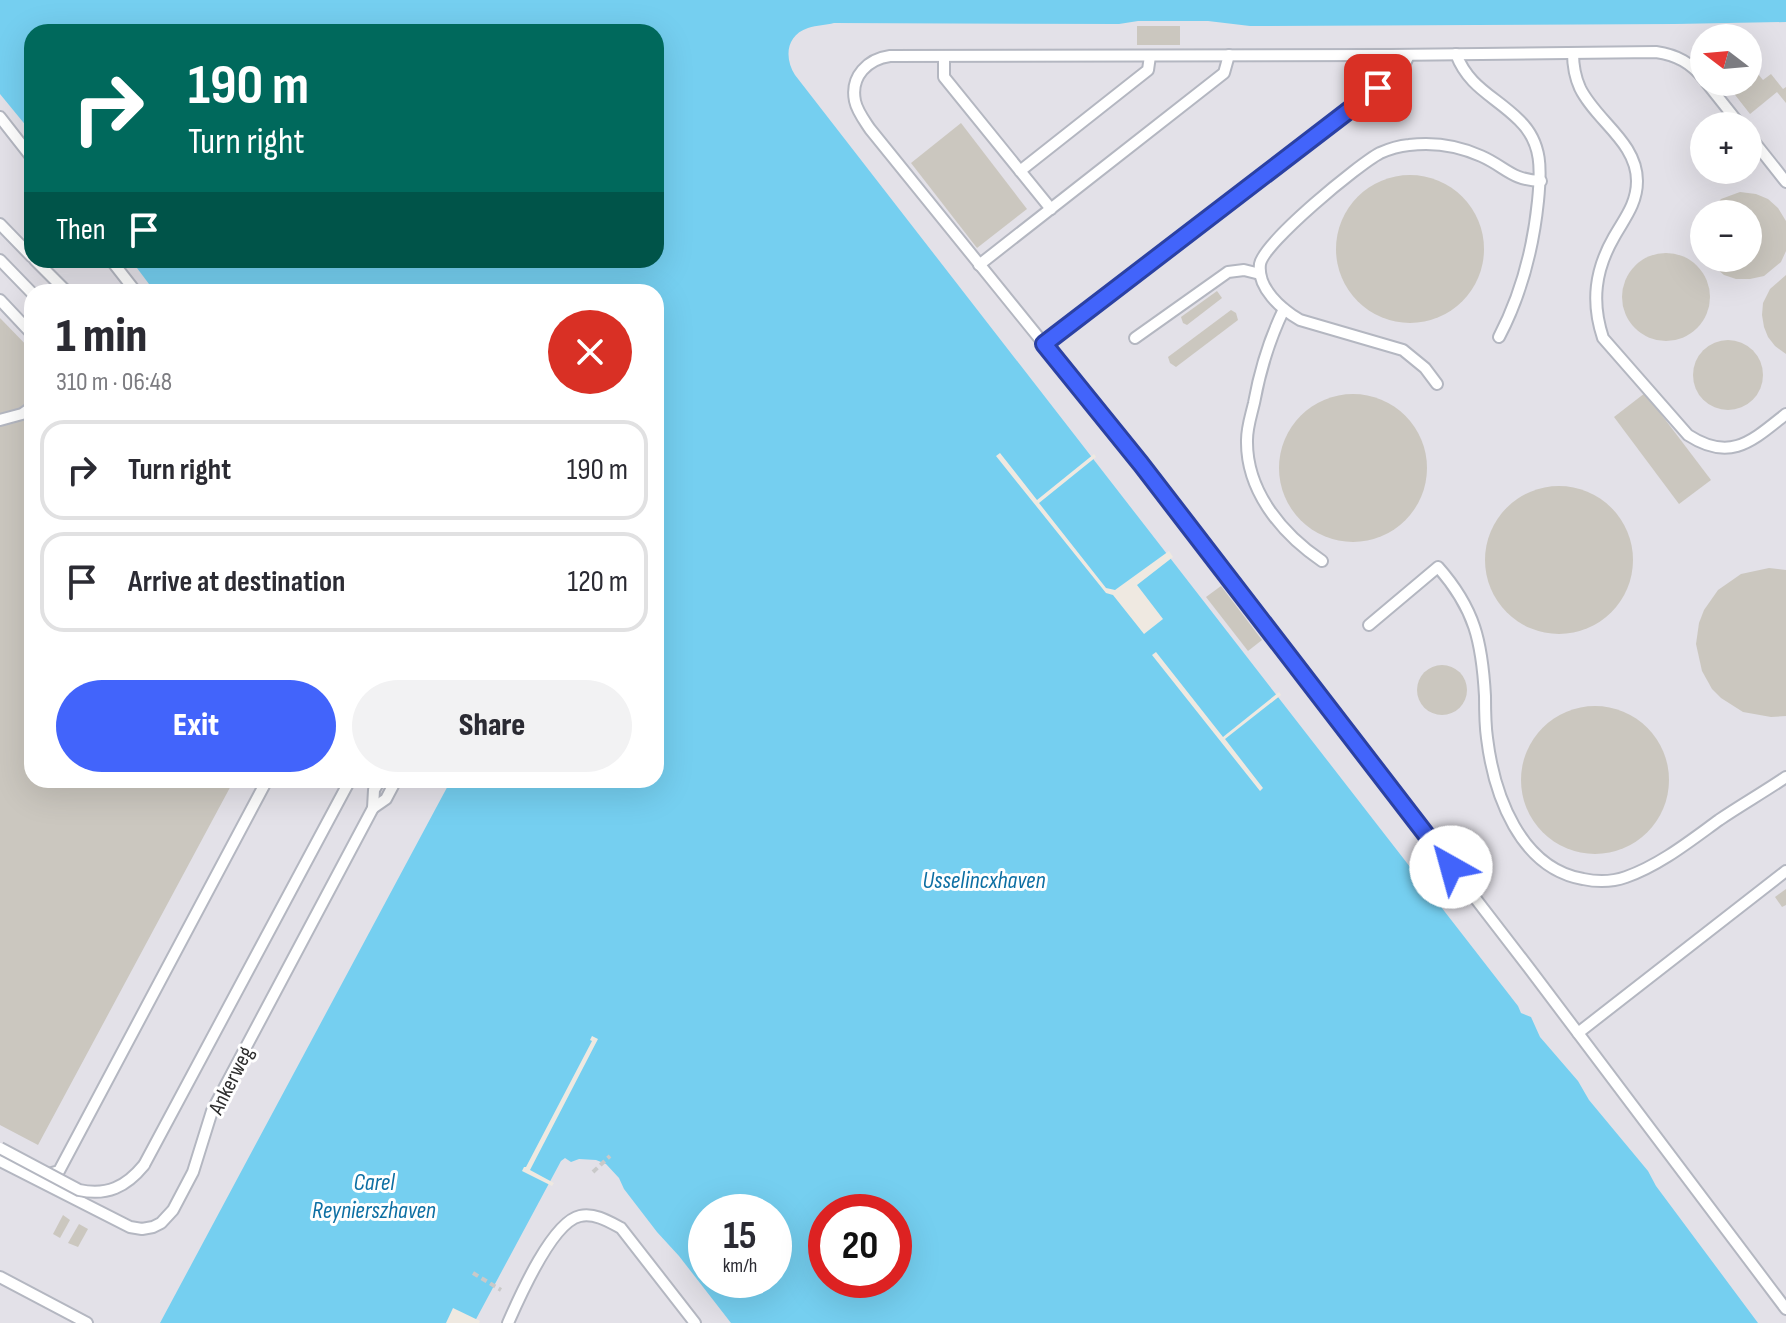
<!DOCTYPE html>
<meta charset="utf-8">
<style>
body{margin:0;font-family:"Sofia Sans Condensed",sans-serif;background:#f2f2f3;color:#2b2b33;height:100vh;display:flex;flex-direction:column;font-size:30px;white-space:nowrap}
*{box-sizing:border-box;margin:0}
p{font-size:26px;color:#7c7c81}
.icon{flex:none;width:44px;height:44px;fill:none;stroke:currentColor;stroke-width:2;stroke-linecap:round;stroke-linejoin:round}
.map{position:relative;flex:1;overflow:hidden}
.details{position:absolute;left:24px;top:284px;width:640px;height:504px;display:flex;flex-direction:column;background:#fff;border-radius:24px;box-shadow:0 8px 32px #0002}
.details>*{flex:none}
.guide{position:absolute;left:24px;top:24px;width:640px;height:244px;border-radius:24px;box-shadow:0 8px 32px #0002;background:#00695c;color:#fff;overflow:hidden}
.needle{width:52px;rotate:286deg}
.controls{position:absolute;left:1690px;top:24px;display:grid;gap:16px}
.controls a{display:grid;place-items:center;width:72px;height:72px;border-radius:50%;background:#fff;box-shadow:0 8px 32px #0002;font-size:40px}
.speed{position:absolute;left:688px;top:1194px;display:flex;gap:16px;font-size:40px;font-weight:700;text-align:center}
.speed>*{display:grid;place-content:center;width:104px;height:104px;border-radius:50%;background:#fff;box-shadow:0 8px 32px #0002;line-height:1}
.speed small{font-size:20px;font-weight:400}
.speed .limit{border:12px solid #d22;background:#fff;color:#111}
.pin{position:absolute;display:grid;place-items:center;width:68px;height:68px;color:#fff;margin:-34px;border-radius:16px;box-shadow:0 4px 12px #0006}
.me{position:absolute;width:88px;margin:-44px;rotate:322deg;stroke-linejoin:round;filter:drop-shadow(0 0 6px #0008)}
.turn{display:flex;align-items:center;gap:28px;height:168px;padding:0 32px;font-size:36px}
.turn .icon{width:104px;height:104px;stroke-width:2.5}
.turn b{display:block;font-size:56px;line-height:68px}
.then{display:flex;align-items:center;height:76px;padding:0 32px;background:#0003;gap:16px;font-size:30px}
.round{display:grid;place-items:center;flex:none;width:84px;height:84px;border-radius:42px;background:#f2f2f3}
.summary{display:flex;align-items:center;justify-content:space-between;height:136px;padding:0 32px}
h1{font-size:48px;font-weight:800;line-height:60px}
.cta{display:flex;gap:16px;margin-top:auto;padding:16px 32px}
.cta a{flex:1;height:92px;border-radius:48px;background:#4264fb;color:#fff;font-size:32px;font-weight:800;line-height:92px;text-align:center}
.cta a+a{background:#f2f2f3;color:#2b2b33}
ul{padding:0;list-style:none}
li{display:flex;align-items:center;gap:24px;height:100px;margin:0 16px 12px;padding:0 16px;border:4px solid #e1e1e2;border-radius:24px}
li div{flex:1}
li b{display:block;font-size:30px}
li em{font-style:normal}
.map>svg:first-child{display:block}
</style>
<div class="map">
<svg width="1786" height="1323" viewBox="0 0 1786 1323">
<rect width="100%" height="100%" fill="#efe9e1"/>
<path fill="#e3e1e8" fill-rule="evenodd" d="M 0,0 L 1786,0 L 1786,1323 L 0,1323 ZM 32,32 L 656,32 L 656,260 L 32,260 ZM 1704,38 L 1748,38 L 1748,82 L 1704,82 ZM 1704,126 L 1748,126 L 1748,170 L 1704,170 ZM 1704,214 L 1748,214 L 1748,258 L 1704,258 ZM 32,292 L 656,292 L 656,780 L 32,780 ZM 706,1212 L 774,1212 L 774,1280 L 706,1280 ZM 826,1212 L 894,1212 L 894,1280 L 826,1280 Z"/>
<path fill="#75cff0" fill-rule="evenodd" d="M 0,0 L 1786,0 L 1786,22 L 1675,24 L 1250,26 L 1208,21 L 1138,21 L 1119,24 L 834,23 C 826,25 817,25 808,28 C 786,35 784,58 795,75 L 1518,1006 L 1521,1013 L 1531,1017 L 1540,1037 L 1578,1081 L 1589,1100 L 1648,1171 L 1656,1186 L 1758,1323 L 731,1323 L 679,1256 L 657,1232 L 624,1189 L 619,1178 L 606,1164 L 596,1160 L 579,1159 L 571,1162 L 565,1158 L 561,1161 L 474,1323 L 160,1323 L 451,780 L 656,780 L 656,292 L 155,292 L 131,260 L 656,260 L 656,32 L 32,32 L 32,133 L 0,94 ZM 706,1212 L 774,1212 L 774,1280 L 706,1280 ZM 826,1212 L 894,1212 L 894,1280 L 826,1280 Z"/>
<g fill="#efe9e1">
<path d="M 1000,453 L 1037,500 L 1094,454 L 1096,457 L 1039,503 L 1106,588 L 1115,590 L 1169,551 L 1173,557 L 1137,585 L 1163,619 L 1144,634 L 1113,595 L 1106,593 L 996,456 Z"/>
<path d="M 1156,652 L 1223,737 L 1279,692 L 1281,695 L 1225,739 L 1263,788 L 1260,791 L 1152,655 Z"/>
<path d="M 592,1036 L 598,1039 L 530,1170 L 554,1183 L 552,1186 L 522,1171 L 524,1167 L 526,1167 L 592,1041 L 590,1040 Z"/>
<path d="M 453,1308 L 480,1321 L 479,1323 L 446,1323 Z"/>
</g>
<g fill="#cbc7bf">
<rect x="1137" y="26" width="43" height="19"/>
<path d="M 1758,74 L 1763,80 L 1771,74 L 1783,89 L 1786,87 L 1786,103 L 1777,92 L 1750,114 L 1732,91 L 1738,87 L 1739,89 Z"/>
<path d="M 961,123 L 1027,209 L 977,248 L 911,163 Z"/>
<circle cx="1410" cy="249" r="74"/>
<path d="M 1740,192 L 1756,194 L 1768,199 L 1778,208 L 1786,221 L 1786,251 L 1781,262 L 1764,276 L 1750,279 L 1736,279 L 1724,275 L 1717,269 L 1707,258 L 1748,258 L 1748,214 L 1707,214 L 1721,199 Z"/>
<circle cx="1666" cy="297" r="44"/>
<path d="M 1786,275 L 1786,354 L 1775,346 L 1768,337 L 1764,327 L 1762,315 L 1763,303 L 1770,289 Z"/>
<path d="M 1217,291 L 1222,298 L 1187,325 L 1183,323 L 1181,317 Z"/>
<path d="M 1231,310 L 1236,313 L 1238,320 L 1176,367 L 1170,363 L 1168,357 Z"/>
<path d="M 0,318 L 32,351 L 32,780 L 234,780 L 38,1145 L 0,1125 Z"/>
<circle cx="1728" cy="375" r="35"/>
<path d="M 1645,393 L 1711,480 L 1679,504 L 1614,417 Z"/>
<circle cx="1353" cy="468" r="74"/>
<circle cx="1559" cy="560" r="74"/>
<path d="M 1769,568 L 1786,570 L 1786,716 L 1771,717 L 1743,712 L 1721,698 L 1712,689 L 1702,671 L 1696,644 L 1699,623 L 1704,610 L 1718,590 L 1741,574 Z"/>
<path d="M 1221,586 L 1262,640 L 1248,651 L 1206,597 Z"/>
<circle cx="1442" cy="690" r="25"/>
<circle cx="1595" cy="780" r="74"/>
<path d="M 1786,889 L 1786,905 L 1782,907 L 1775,897 Z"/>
<path d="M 63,1215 L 70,1220 L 60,1238 L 53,1234 Z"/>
<path d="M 79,1224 L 88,1229 L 78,1247 L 68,1243 Z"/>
</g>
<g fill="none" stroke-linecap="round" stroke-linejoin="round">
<g stroke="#b4b7c1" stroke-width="14">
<g id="lane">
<path d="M 1573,53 C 1573,65 1575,77 1580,88 C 1596,121 1637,142 1637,181 C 1637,204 1624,219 1614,237 C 1595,270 1591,302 1603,338 L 1688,435 C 1731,463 1753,440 1786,414"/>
<path d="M 1456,54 C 1469,88 1495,96 1519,120 C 1543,143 1541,171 1538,201 C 1533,250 1522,293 1499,337"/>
<path d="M 944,56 L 944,77 L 1051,209"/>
<path d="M 1704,79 C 1691,63 1677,55 1656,52 L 1390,55 L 890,56 C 868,59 850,76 855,101 C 857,111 864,120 870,129 L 1141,464 L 1529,968 L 1786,1309"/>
<path d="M 1706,82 L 1741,126"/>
<path d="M 0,117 L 32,158"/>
<path d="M 1748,134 L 1786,182"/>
<path d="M 1020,171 L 1148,70 L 1150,56"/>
<path d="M 0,224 L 32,257"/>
<path d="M 0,260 L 32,293"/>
<path d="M 35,260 L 67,292"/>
<path d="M 111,260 L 136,292"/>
<path d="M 979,265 L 1224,73 L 1229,55"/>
<path d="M 0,300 L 32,334"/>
<path d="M 1284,309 C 1269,340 1260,370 1254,403 C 1251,416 1247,427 1247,440 C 1246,491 1282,534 1322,561"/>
<path d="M 1135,338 L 1228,272 L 1244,270 L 1260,274"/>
<path d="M 1044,344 L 1402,70 L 1409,55"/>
<path d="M 1437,384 L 1425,368 L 1403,350 L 1300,320 C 1281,309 1257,288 1260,264 C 1264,242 1359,164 1380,153 C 1389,149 1399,146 1409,145 C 1433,142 1459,146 1481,156 C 1506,167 1511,180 1541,181"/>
<path d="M 0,420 L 22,414 L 32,407"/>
<path d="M 1369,625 L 1438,567 C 1475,609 1482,642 1485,696 C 1485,710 1485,724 1487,738 C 1494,795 1520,868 1583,879 C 1597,882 1612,882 1626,877 C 1660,865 1690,841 1719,820 C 1741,805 1764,792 1786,777"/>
<path d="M 373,808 L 386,799 L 396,780"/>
<path d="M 1578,1033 L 1786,871"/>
<path d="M 0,1161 L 130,1227 L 142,1229 L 153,1227 L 161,1223 L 173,1210 L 193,1172 L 212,1111 L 373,808 L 374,790 L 380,780"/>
<path d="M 144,1165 L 350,780"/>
<path d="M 45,1175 L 59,1171 L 267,780"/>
<path d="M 0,1277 L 87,1323"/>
<path d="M 508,1323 C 519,1298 552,1222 580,1216 C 595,1213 608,1221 621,1228 L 695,1323"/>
</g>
</g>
<g stroke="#c9c9c9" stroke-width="4" stroke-dasharray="6 4" stroke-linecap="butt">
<path d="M 593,1172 L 610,1156"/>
<path d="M 473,1273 L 501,1290"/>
</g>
<use href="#lane" stroke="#fff" stroke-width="10"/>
<g stroke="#b4b7c1" stroke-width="14" stroke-linecap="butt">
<path id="lane-bridge" d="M 0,1148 L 79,1190 C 107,1196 126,1187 144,1165"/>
</g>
<use href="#lane-bridge" stroke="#fff" stroke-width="10"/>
</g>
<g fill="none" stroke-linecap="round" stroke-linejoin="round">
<g stroke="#2b41a3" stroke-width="20">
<path id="route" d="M 1378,88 L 1044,344 L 1141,464 L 1451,867"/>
</g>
<use href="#route" stroke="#4264fb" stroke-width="14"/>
</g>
<g text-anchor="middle" stroke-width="6" stroke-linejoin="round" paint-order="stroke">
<g font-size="22" fill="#2e2e2e" stroke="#fff">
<text transform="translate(230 1080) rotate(-63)" y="8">Ankerweg</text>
</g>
<g font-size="24" font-style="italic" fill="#0d6fa3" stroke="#fff">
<text x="984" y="888">Usselincxhaven</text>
<text x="374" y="1190">Carel<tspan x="374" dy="28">Reynierszhaven</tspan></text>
</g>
</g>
</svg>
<div class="controls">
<a><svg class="needle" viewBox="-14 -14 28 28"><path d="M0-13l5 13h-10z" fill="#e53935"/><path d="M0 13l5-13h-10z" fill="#7c7c81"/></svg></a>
<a>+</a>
<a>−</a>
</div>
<div class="speed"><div>15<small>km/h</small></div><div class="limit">20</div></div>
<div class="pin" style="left:1378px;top:88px;background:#d93025"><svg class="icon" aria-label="arrive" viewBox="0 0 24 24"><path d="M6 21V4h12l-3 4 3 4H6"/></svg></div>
<svg class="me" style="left:1451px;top:867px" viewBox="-20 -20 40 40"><circle r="19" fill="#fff"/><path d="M0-13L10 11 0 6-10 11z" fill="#4264fb"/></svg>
<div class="guide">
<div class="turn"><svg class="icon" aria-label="right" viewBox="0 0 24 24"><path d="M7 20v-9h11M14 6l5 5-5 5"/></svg><div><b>190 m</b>Turn right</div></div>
<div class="then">Then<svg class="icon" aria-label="arrive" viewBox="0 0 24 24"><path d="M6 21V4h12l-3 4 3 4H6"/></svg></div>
</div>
<section class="details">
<div class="summary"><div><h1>1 min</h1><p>310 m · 06:48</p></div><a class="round" style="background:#d93025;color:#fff"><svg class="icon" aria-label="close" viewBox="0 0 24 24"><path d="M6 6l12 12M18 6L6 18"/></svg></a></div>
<ul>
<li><svg class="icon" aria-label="right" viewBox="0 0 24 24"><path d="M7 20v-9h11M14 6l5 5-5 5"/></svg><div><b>Turn right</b></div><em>190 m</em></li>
<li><svg class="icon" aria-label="arrive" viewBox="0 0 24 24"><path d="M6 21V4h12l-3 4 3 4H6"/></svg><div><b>Arrive at destination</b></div><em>120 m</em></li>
</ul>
<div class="cta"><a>Exit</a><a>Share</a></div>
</section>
</div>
